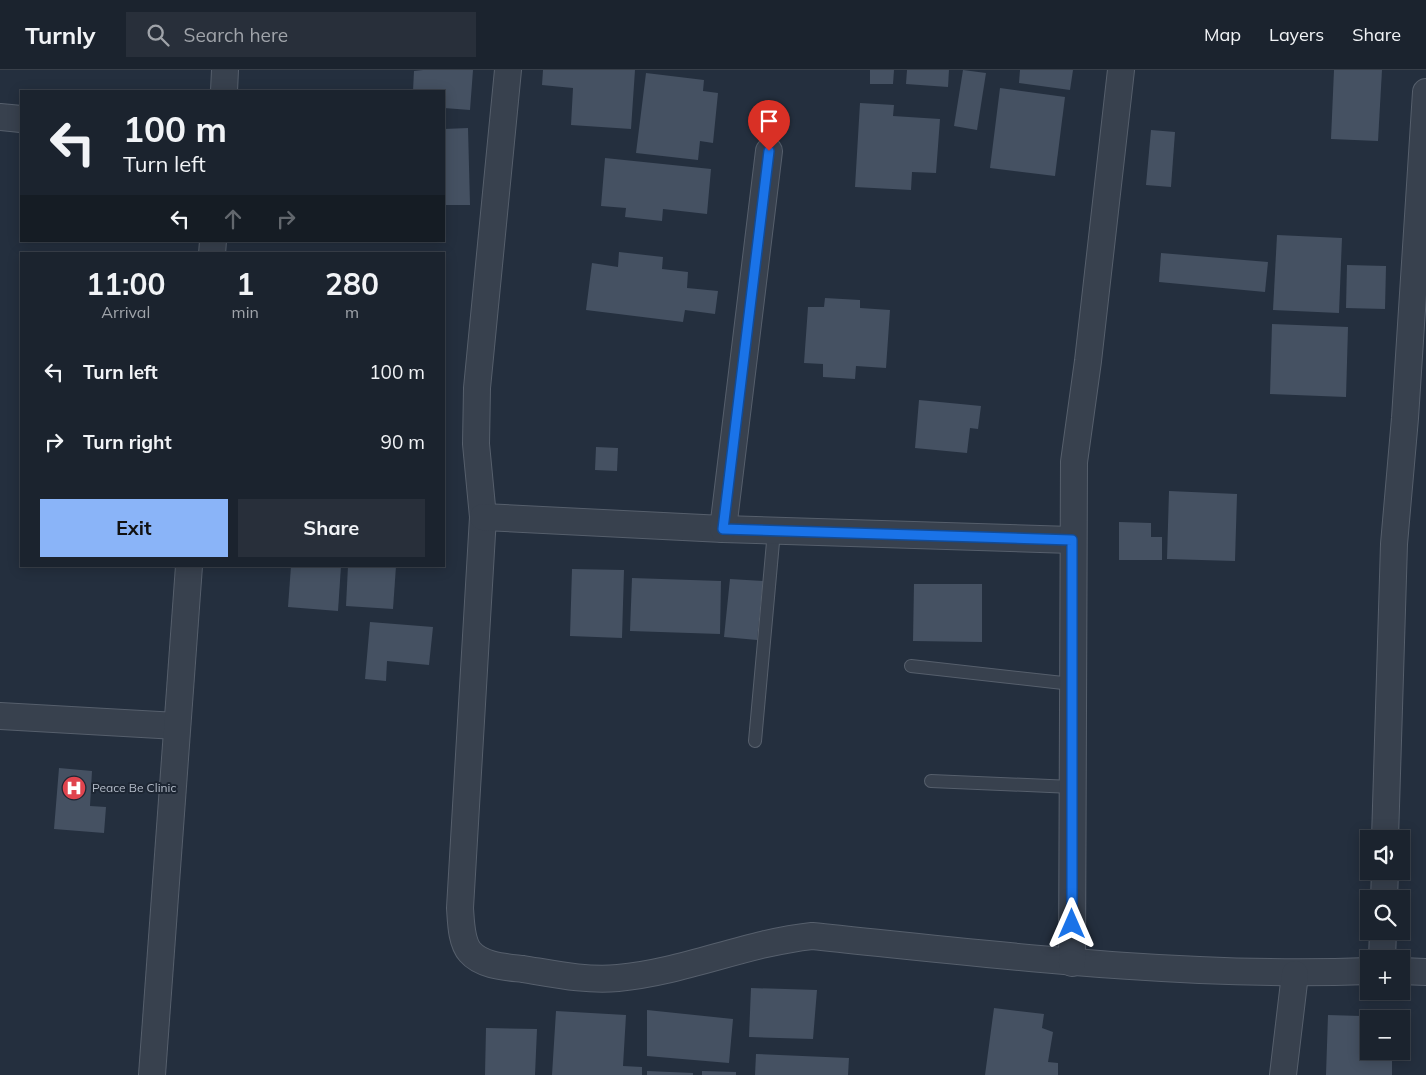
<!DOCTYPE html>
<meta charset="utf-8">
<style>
body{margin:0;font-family:Mulish,sans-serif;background:#282f3a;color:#f1f3f6;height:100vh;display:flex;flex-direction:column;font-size:19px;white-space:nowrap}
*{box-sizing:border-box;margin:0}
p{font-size:16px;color:#a0a4aa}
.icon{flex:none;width:28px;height:28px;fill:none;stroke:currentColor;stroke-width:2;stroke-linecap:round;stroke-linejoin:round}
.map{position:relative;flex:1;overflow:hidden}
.sheet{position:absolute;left:20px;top:182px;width:425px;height:315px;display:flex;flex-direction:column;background:#1b232e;border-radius:0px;box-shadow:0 2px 12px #0003,0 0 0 1px #39404a}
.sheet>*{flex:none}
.banner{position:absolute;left:20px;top:20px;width:425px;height:152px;border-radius:0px;box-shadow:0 2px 12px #0003,0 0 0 1px #39404a;background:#1b232e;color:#f1f3f6;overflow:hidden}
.controls{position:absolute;left:1360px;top:760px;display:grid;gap:10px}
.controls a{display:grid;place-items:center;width:50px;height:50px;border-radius:0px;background:#1b232e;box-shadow:0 2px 12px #0003,0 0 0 1px #39404a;font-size:25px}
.pin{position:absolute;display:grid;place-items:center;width:42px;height:42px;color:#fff;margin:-51px -21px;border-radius:50% 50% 50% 0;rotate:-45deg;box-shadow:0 0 5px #0007}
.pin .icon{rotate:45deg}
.me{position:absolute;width:55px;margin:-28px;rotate:0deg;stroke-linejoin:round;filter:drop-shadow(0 0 4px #0008)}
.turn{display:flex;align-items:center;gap:18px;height:105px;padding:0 20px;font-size:22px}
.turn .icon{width:65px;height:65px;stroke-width:2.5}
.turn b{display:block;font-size:35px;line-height:42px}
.lanes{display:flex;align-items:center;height:48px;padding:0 20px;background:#0003;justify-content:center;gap:25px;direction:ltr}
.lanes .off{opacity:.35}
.eta{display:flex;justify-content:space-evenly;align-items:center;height:85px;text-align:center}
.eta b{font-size:30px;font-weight:700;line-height:35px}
.cta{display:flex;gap:10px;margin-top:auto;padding:10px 20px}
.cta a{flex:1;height:58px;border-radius:0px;background:#8ab4f8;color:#111;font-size:20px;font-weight:700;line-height:58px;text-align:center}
.cta a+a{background:#282f3a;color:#f1f3f6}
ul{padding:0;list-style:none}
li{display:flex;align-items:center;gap:15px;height:70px;padding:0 20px}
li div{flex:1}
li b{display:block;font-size:19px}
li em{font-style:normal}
header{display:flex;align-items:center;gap:30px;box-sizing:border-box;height:70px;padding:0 25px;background:#1b232e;border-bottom:1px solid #39404a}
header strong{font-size:24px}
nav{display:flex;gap:28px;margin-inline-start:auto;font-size:18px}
.search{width:350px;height:45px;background:#282f3a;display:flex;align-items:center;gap:12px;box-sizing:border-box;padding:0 18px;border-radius:0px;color:#a0a4aa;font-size:19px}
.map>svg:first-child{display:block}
</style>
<header>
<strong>Turnly</strong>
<div class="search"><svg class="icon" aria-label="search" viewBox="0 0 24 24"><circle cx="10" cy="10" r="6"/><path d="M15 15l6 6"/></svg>Search here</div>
<nav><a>Map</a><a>Layers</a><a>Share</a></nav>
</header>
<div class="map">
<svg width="1426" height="1005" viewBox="0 0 1426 1005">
<rect width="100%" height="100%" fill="#242f3e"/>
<g fill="#455162">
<path d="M 423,0 L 473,0 L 470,40 L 444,38 L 444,21 L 413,21 L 414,1 Z"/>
<path d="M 543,0 L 635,0 L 631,59 L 571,55 L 573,18 L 542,15 Z"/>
<path d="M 870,0 L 894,0 L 893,14 L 870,14 Z"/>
<path d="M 907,0 L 949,0 L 948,17 L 906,14 Z"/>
<path d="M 963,0 L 986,3 L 977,60 L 954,56 Z"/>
<path d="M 1020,0 L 1073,0 L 1070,20 L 1019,13 Z"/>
<path d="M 1334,0 L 1382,0 L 1378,71 L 1331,69 Z"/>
<path d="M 646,3 L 704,10 L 703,21 L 718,23 L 713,73 L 700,71 L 698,90 L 636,83 Z"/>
<path d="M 1000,18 L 1065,27 L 1055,106 L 990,98 Z"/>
<path d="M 860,33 L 894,35 L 893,46 L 940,49 L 936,103 L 912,102 L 911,120 L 855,117 Z"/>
<path d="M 468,58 L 470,135 L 444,135 L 444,59 Z"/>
<path d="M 1151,60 L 1175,62 L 1171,117 L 1146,115 Z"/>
<path d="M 605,88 L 711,99 L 707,144 L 663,139 L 662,151 L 625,147 L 626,138 L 601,136 Z"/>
<path d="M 1277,165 L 1342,168 L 1339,243 L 1273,240 Z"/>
<path d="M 619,182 L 663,187 L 662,199 L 688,202 L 687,218 L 718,221 L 715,244 L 685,240 L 683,252 L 586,240 L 592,193 L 618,197 Z"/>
<path d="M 1161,183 L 1268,192 L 1265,222 L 1159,212 Z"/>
<path d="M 1347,195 L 1386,196 L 1385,239 L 1346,238 Z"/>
<path d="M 825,228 L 860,230 L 860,238 L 890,240 L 886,298 L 856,296 L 855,309 L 823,307 L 823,294 L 804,293 L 808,237 L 824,237 Z"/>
<path d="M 1272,254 L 1348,257 L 1346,327 L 1270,324 Z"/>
<path d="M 919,330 L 981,336 L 978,359 L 970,358 L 967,383 L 915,378 Z"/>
<path d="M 596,377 L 618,378 L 617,401 L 595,400 Z"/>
<path d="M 1169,421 L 1237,424 L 1235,491 L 1167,489 Z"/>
<path d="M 1119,452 L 1151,453 L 1151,467 L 1162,467 L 1162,490 L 1119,490 Z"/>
<path d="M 291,496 L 341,496 L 338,541 L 288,537 Z"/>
<path d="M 348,496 L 396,496 L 393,539 L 346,536 Z"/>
<path d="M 572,499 L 624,500 L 622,568 L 570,566 Z"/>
<path d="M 632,508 L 721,511 L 720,564 L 630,561 Z"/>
<path d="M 730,509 L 763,511 L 757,570 L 724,567 Z"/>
<path d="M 914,514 L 982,514 L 982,572 L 913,571 Z"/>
<path d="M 370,552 L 433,557 L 429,595 L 387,591 L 386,611 L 365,609 Z"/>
<path d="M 59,698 L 92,701 L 90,736 L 106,737 L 104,763 L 54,759 Z"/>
<path d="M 751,918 L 817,920 L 813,969 L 749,967 Z"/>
<path d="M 994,938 L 1044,944 L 1042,958 L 1053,962 L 1048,992 L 1058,993 L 1058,1005 L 985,1005 Z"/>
<path d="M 647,940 L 733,949 L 729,993 L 647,986 Z"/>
<path d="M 556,941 L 626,945 L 623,996 L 642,997 L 642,1005 L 552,1005 Z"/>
<path d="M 1328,945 L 1394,947 L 1394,949 L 1369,949 L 1369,981 L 1392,981 L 1392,1005 L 1326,1005 Z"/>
<path d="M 486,958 L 537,959 L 535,1005 L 485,1005 Z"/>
<path d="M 756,984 L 849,988 L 848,1005 L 755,1005 Z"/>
<path d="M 647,1001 L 693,1003 L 693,1005 L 647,1005 Z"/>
<path d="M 702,1001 L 736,1002 L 736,1005 L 702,1005 Z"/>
</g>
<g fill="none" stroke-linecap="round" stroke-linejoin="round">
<g stroke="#565f6c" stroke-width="14">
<g id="service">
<path d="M 911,596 L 1072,614"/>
<path d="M 755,671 L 774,461"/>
<path d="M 931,711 L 1072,717"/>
</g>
</g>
<g stroke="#565f6c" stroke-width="28">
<g id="minor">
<path d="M 508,0 L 477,318 L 476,374 L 483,447 L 460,838 C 461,851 461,872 470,882 C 482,896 506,897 523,899 C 554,904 586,911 618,908 C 684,902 746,873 812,866 C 997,885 1182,908 1369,901"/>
<path d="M 224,21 L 225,0"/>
<path d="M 0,47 L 21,49"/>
<path d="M 212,184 L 213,171"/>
<path d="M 483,447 L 723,459 L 1072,470"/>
<path d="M 723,459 L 769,81"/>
<path d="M 0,646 L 177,656"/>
<path d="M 1385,769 L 1394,474 L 1405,348 L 1426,22"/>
<path d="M 1384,829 L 1385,801"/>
<path d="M 1382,889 L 1383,861"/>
<path d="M 1072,893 L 1074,392 L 1088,291 L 1121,0"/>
<path d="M 1401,901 L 1426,902"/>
<path d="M 152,1005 L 189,496"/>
<path d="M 1283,1005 L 1295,904"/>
</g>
</g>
<use href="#service" stroke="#38414e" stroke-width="12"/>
<use href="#minor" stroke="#38414e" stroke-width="26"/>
</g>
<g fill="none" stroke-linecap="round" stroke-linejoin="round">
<g stroke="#114b97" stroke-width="12">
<path id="route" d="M 769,81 L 723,459 L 1072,470 L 1072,854"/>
</g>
<use href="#route" stroke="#1a73e8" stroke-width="9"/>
</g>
<defs>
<g id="hospital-disc" transform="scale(1.25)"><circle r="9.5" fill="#e0444e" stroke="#1d2633"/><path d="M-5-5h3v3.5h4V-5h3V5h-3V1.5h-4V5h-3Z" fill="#fff"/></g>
</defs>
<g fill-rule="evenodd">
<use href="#hospital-disc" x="74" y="718"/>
</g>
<g text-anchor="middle" stroke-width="4" stroke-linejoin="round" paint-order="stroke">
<g font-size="12" fill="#b4bcc9" stroke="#1d2633" text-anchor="start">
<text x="92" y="722">Peace Be Clinic</text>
</g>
</g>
</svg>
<div class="controls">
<a><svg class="icon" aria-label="sound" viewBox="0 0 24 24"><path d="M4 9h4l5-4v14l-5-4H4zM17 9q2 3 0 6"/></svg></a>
<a><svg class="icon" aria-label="search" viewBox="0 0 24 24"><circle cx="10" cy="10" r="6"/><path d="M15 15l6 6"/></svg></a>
<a>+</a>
<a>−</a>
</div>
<div class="pin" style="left:769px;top:81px;background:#d93025"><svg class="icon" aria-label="arrive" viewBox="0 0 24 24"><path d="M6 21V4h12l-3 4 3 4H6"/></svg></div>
<svg class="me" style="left:1072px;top:854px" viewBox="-20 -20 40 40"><path d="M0-17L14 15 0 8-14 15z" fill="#1a73e8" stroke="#fff" stroke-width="4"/></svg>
<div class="banner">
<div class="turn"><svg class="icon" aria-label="left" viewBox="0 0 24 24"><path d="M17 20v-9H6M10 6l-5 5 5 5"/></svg><div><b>100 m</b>Turn left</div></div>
<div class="lanes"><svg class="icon" aria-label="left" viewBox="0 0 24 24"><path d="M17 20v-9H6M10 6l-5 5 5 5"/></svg><svg class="icon off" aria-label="ahead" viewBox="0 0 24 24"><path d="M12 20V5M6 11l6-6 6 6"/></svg><svg class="icon off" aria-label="right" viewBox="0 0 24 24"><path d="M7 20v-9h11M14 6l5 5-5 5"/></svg></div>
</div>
<section class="sheet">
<div class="eta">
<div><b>11:00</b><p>Arrival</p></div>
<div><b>1</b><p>min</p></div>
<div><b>280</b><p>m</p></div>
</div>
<ul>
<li><svg class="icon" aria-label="left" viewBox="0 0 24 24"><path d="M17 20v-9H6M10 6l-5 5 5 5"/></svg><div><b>Turn left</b></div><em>100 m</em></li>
<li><svg class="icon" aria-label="right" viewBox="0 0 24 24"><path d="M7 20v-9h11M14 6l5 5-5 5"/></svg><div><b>Turn right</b></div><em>90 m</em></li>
</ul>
<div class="cta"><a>Exit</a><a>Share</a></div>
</section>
</div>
